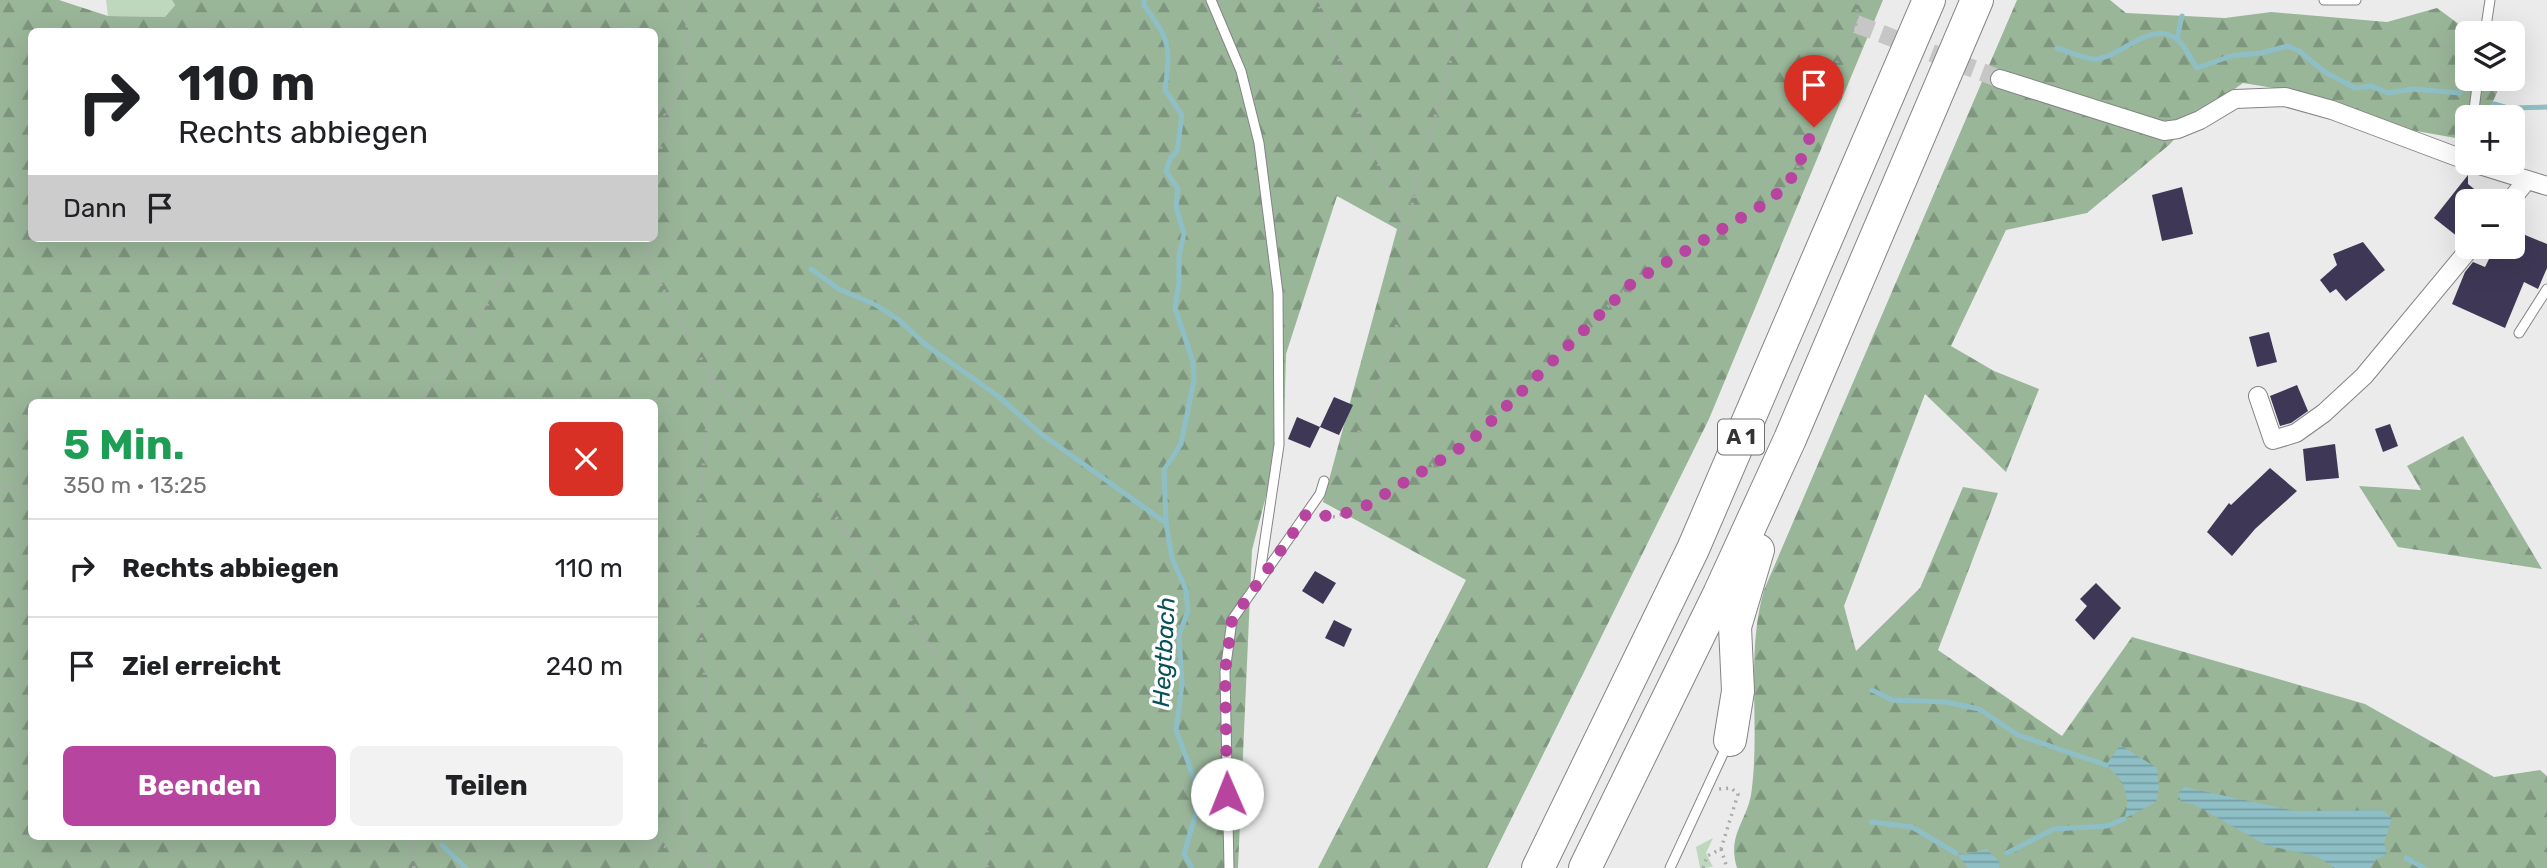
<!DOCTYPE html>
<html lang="de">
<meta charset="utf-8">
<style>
body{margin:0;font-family:Rubik,sans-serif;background:#f2f2f2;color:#202124;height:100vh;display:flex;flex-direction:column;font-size:26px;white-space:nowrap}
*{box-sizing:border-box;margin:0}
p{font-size:23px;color:#757577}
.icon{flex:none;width:38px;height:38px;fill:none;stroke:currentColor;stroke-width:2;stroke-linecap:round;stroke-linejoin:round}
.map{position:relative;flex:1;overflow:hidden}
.side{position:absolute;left:28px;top:399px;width:630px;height:441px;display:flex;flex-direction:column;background:#fff;border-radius:10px;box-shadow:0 7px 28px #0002}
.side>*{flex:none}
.banner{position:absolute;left:28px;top:28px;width:630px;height:214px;border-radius:10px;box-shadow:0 7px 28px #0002;background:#fff;color:#202124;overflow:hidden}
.tools{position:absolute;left:2455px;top:21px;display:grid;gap:14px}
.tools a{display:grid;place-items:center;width:70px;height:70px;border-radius:10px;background:#fff;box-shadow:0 7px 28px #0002;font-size:35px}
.pin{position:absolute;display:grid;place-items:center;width:60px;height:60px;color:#fff;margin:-72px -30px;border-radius:50% 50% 50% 0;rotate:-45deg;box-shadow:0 0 7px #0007}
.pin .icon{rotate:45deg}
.me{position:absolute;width:77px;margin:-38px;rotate:359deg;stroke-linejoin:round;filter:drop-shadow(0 0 5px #0008)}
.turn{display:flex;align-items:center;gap:24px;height:147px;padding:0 35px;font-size:32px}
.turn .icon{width:91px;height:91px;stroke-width:2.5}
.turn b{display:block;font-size:49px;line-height:60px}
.then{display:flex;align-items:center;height:66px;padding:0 35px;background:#0003;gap:14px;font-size:26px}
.round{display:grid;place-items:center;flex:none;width:74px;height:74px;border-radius:10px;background:#f2f2f2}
.head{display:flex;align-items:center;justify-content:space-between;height:119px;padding:0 35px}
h1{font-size:42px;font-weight:700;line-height:52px;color:#1e9e55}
.button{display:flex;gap:14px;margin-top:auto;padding:14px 35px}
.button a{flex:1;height:80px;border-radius:10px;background:#b7449f;color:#fff;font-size:28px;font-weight:700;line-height:80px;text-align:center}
.button a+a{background:#f2f2f2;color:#202124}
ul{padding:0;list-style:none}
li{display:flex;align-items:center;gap:21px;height:98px;padding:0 35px;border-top:2px solid #e0e0e0}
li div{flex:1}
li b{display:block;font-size:26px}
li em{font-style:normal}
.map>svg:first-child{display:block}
</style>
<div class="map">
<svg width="2547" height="868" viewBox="0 0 2547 868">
<defs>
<pattern id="forest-firs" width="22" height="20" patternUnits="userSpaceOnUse" patternTransform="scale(1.75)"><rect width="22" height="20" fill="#9ab699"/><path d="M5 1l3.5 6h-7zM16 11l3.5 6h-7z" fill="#7e957e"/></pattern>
<pattern id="water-rules" width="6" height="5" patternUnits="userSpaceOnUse" patternTransform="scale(1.75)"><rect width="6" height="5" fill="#8fbfc6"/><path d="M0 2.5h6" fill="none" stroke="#759ca2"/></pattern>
</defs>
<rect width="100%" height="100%" fill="#ebebec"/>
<g fill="#bed8bd">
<path d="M 106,0 L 172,0 L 175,5 L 165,17 L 108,16 Z"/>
<path d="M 1713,838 L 1706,853 L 1713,867 L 1700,868 L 1696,847 Z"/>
</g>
<g fill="url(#forest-firs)" fill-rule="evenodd">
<path d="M 0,0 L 59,0 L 108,16 L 165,17 L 175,5 L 172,0 L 1883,0 L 1709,419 L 1487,868 L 1318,868 L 1466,580 L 1323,502 L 1397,229 L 1337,196 L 1286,354 L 1284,426 L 1252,550 L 1238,868 L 0,868 ZM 32,32 L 654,32 L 654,238 L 32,238 ZM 32,402 L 654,402 L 654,836 L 32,836 Z"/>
<path d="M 2017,0 L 2110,0 L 2126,13 L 2225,18 L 2271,12 L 2387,22 L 2437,8 L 2471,33 L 2468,33 L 2468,79 L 2503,79 L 2486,117 L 2468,117 L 2467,140 L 2405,129 L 2286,90 L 2243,83 L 2194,118 L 2169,145 L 2087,213 L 2006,230 L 1951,346 L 1994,371 L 2039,389 L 2006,472 L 1925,394 L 1844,606 L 1856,651 L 1920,588 L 1963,487 L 1998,493 L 1938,650 L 2062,736 L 2132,637 L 2365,704 L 2494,777 L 2540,770 L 2547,776 L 2547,868 L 1737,868 C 1727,836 1746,822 1751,795 C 1761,727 1745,656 1764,590 Z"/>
<path d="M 2463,436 L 2542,569 L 2398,547 L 2359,486 L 2421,490 L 2407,466 Z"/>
</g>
<g fill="url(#water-rules)">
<path d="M 2120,745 L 2157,768 L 2159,787 L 2156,802 L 2124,819 C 2132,797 2124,779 2106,765 Z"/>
<path d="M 2184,787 L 2295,811 L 2382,810 L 2392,818 L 2384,842 L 2387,854 L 2376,859 L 2370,868 L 2335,868 L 2318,857 L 2266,845 L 2193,804 L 2181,802 L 2178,793 Z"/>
<path d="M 1987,849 L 1999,861 L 1999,868 L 1968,868 L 1956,853 L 1966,854 Z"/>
</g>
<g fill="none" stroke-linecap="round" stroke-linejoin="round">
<g stroke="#8fbfc6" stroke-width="5">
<path d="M 1144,0 L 1144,5 C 1170,41 1171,46 1165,90 L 1182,115 L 1177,151 L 1170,159 L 1166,171 L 1178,189 L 1176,207 L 1184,234 L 1179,255 L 1179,281 L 1175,308 L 1193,362 L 1194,380 L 1181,444 L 1164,470 L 1166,523 L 1172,558 L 1186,590 L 1188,611 L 1179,635 L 1182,684 L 1176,730 L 1194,778 L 1198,806 L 1184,854 L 1192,868"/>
<path d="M 2177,39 L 2182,16"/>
<path d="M 2057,48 C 2068,51 2083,59 2095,59 C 2121,58 2151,18 2178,40 C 2185,46 2191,59 2197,68 L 2231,56 L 2261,53 L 2288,46 L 2299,51 L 2325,72 L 2355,88 L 2371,86 L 2388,93 L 2413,89 L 2460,93"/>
<path d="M 2494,104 L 2508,108 L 2547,107"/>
<path d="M 811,269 L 839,289 L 876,305 L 899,320 L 926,345 L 998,396 L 1040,433 L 1166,523"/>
<path d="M 1872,690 L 1892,700 L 1946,702 L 1979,709 L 2018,735 L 2106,765"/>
<path d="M 1871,822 L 1912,827 L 1956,853"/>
<path d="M 442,845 L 466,868"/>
<path d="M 2007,853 L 2054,829 L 2107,826 L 2124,819"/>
<path d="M 2406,858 L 2424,868"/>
</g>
</g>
<g fill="#3e3856">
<path d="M 2468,175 L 2468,184 L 2489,201 L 2468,201 L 2468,224 L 2458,237 L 2434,218 Z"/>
<path d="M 2182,187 L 2193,234 L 2162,241 L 2152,195 Z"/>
<path d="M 2513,230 L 2547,244 L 2547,268 L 2538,289 L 2524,282 L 2505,328 L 2452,304 L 2465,272 L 2473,262 L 2485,267 L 2495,247 L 2513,247 Z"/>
<path d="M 2363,242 L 2385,270 L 2346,301 L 2336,289 L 2330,293 L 2320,280 L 2337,265 L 2333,254 Z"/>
<path d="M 2269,332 L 2277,362 L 2257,367 L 2249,337 Z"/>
<path d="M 2297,385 L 2308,411 L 2291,423 L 2280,426 L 2270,396 Z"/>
<path d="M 1334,397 L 1353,405 L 1339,435 L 1320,427 Z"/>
<path d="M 1297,417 L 1320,427 L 1310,448 L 1288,439 Z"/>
<path d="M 2390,424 L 2398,446 L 2383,452 L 2375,429 Z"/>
<path d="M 2335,444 L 2339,478 L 2306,481 L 2303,449 Z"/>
<path d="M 2270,468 L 2297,491 L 2255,529 L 2232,556 L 2207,532 L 2229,503 L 2231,505 Z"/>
<path d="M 1315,571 L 1336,583 L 1323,604 L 1302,591 Z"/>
<path d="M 2096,583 L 2121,608 L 2094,640 L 2075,620 L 2087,606 L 2080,599 Z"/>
<path d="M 1334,620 L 1352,629 L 1344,647 L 1325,638 Z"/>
</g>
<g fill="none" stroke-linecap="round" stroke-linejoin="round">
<path stroke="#c6c6c7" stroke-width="18" stroke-dasharray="18 9" stroke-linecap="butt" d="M 1856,24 L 2000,79"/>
<g stroke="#848485" stroke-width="11">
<g id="lane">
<path d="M 1211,0 L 1241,71 L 1259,143 L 1278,293 L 1279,445 L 1259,580"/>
<path d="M 2324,0 L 2356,0"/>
<path d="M 2485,33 L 2490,0"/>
<path d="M 2473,117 L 2478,79"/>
<path d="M 2519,333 L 2547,289"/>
<path d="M 1229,868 L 1225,672 L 1232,620 L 1320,494 L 1324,481"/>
<path d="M 1670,868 L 1728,743"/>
</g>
</g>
<g stroke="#848485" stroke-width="20">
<g id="street">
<path d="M 2000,79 L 2164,131 L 2178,129 L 2200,120 L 2235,99 L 2285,97 L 2332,110 L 2468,161"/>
<path d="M 2473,163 L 2547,186"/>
<path d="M 2510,201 L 2527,180"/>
<path d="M 2258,396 L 2273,440 L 2296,433 L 2324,413 L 2364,376 L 2471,247"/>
</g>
</g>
<g stroke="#848485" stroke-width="34">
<g id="highway">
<path d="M 1730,740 L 1738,691 L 1735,627 L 1758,550"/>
<path d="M 1538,868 L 1693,549 L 1929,0"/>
<path d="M 1585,868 L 1719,594 L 1790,439 L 1977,0"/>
</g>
</g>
<g stroke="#aaaaab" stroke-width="3.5" stroke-dasharray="2 5" stroke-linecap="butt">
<path d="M 1317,0 L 1367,136 L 1406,233 L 1407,291 L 1383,372 L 1349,457 L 1334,476"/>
<path d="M 654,104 L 667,117"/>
<path d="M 654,183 L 667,117 L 687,68 L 687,20 L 681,0"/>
<path d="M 1406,232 C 1422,154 1448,78 1466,0"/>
<path d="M 646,238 L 650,265 L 711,377 L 791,461 L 850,535 L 963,692 L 981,759 L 987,811 L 987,868"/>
<path d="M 418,402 L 466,342 L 525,238"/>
<path d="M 0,488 L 32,488"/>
<path d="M 1319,515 L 1335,517 L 1367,505 L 1470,442 L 1633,282 L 1771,200 L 1795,174 L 1836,64 L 1856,24 L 1858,0"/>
<path d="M 638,836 L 703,861 L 708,868"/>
<path d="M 1721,849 L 1727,868"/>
<path d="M 703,861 L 681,816 L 709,730 L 695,561 L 711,377"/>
<path d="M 414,868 L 411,844 L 415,836"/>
<path d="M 1703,868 L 1707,856 L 1721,849 L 1738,794 L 1731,788 L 1719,789"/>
</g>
<use href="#lane" stroke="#fff" stroke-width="9"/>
<use href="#street" stroke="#fff" stroke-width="18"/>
<use href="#highway" stroke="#fff" stroke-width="32"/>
</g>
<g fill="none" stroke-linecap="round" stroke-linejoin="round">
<path stroke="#b7449f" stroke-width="12" stroke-dasharray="0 21.6" d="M 1227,794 L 1225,672 L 1232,620 L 1307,513 L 1335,517 L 1367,505 L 1470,442 L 1633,282 L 1771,200 L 1795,174 L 1814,127"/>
</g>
<g text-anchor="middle" stroke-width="7" stroke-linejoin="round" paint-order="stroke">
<rect fill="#fff" stroke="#707071" stroke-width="2" x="1718" y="419.5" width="46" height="35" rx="5"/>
<g font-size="21" font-weight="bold" fill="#333334">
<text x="1741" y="444">A 1</text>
</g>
<g font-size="24" font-style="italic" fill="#085159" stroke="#fff">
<text transform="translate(1164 652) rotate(-87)" y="8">Hegtbach</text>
</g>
</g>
</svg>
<div class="tools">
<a><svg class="icon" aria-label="layers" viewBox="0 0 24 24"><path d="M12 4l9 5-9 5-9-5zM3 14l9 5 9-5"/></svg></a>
<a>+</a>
<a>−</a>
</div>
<div class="pin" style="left:1814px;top:127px;background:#d93025"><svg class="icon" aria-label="arrive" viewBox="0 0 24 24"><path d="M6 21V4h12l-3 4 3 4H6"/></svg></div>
<svg class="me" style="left:1227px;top:794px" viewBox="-20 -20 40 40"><circle r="19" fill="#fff"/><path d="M0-13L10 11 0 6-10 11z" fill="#b7449f"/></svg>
<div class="banner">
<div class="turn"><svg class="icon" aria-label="right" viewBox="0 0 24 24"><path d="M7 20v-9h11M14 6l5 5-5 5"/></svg><div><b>110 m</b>Rechts abbiegen</div></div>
<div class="then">Dann<svg class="icon" aria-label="arrive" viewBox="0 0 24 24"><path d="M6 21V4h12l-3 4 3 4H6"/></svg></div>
</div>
<section class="side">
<div class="head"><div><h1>5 Min.</h1><p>350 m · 13:25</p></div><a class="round" style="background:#d93025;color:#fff"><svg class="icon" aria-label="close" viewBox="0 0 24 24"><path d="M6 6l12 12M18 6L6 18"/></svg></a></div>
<ul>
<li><svg class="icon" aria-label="right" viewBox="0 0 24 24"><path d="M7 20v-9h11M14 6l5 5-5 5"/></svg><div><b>Rechts abbiegen</b></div><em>110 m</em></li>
<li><svg class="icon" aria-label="arrive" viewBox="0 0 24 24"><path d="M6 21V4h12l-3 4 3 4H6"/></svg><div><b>Ziel erreicht</b></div><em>240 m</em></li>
</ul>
<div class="button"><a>Beenden</a><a>Teilen</a></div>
</section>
</div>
